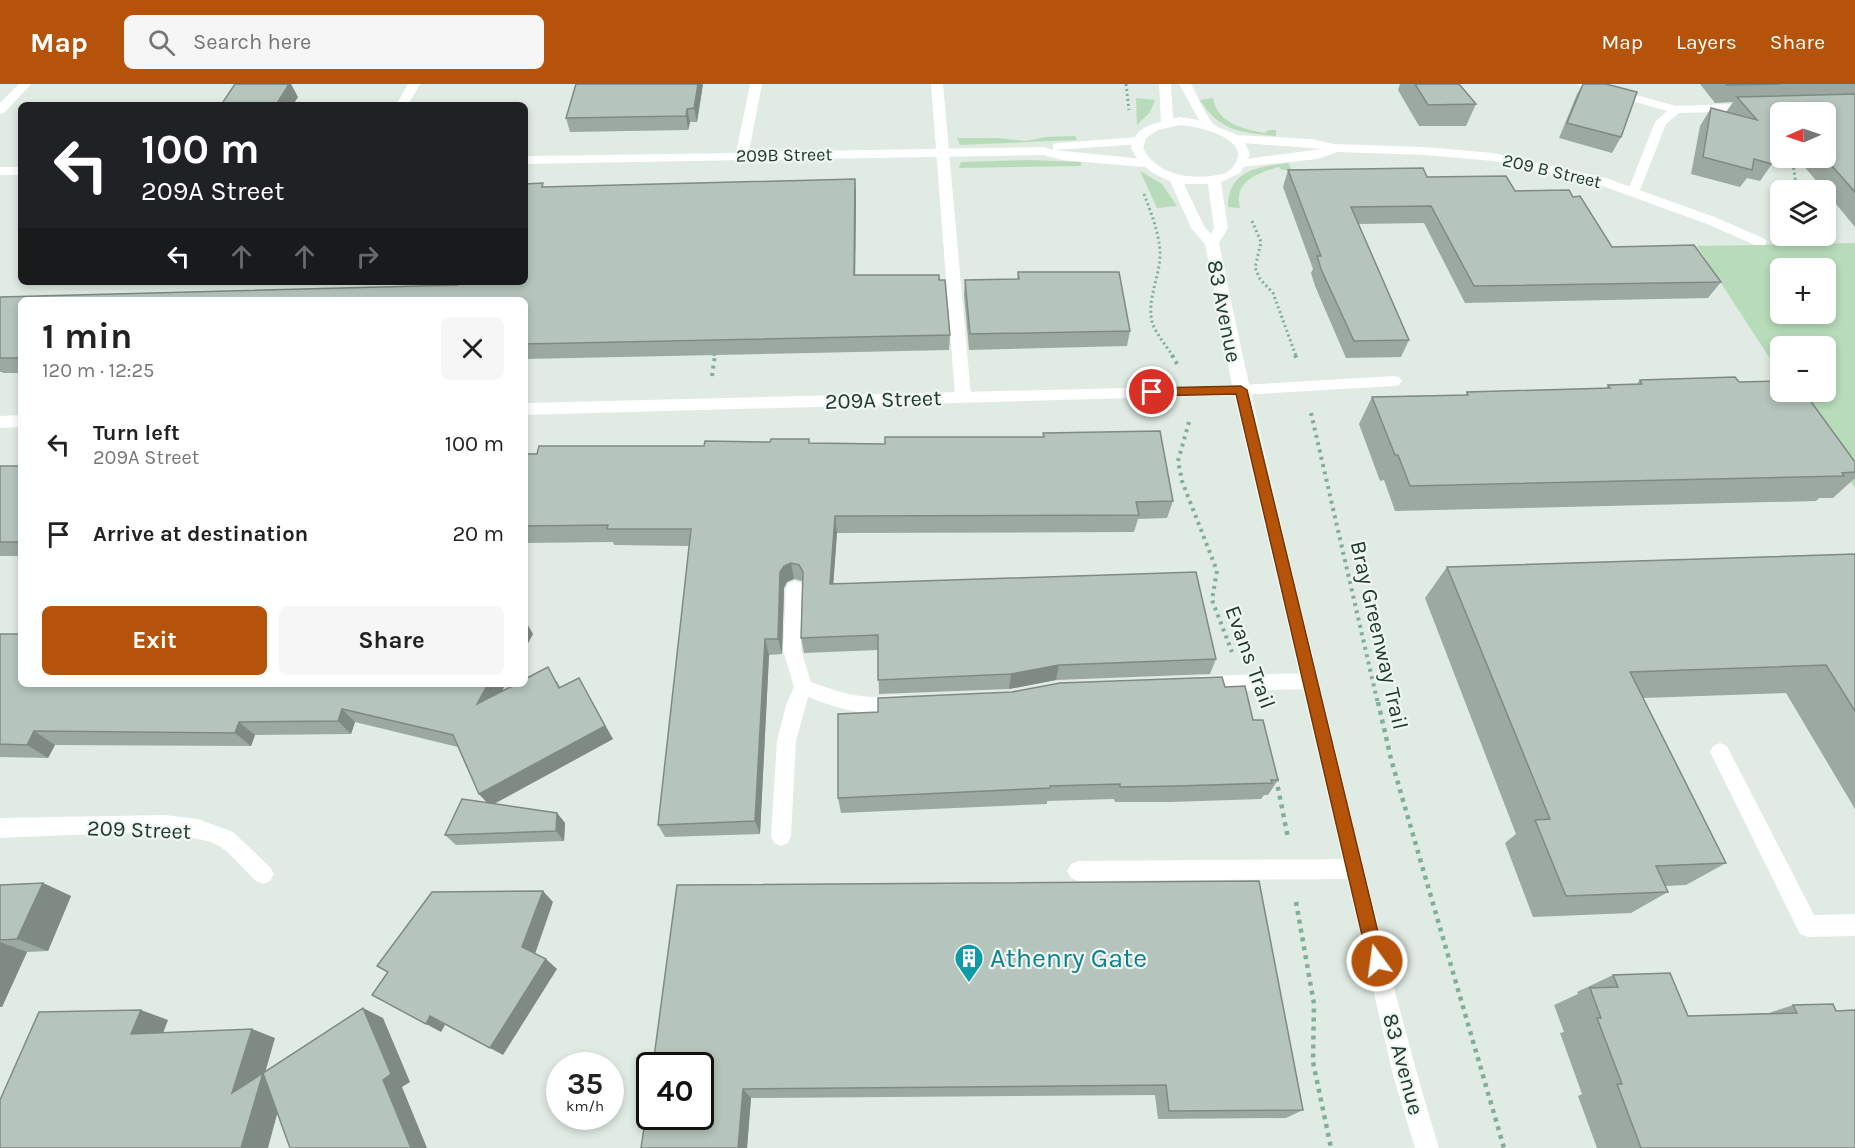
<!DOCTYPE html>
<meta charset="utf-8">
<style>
body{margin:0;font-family:Karla,sans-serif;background:#f6f6f6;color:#222;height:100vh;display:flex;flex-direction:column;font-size:22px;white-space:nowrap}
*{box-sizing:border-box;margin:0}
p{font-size:20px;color:#767676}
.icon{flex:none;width:33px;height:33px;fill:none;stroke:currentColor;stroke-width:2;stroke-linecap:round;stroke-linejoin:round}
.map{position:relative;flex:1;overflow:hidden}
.sheet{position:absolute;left:18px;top:213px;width:510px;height:390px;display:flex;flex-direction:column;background:#fff;border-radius:9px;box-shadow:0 3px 9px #0003}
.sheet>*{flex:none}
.hud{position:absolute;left:18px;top:18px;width:510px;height:183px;border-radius:9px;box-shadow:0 3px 9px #0003;background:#202124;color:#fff;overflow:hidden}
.needle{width:39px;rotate:268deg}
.fabs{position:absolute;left:1770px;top:18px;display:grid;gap:12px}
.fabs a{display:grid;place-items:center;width:66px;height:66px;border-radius:9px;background:#fff;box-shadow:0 3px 9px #0003;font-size:30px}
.speed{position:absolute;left:546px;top:968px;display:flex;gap:12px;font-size:30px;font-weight:700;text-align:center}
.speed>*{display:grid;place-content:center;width:78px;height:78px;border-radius:50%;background:#fff;box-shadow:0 3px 9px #0003;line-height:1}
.speed small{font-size:15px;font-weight:400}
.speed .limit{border:3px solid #111;border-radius:9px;background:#fff;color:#111}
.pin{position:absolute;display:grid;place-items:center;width:51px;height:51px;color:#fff;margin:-26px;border:3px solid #fff;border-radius:50%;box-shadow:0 2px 6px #0007}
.me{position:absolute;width:66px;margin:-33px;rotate:346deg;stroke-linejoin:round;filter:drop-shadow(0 0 4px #0008)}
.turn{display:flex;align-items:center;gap:21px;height:126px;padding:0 24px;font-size:27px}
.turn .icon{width:78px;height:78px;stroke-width:2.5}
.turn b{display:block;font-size:42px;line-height:51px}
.lanes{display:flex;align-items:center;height:57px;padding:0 24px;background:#0003;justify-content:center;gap:30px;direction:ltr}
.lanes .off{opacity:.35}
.round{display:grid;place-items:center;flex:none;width:63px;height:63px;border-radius:9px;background:#f6f6f6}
.overview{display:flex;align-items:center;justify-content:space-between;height:102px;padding:0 24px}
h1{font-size:36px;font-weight:700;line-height:45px}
.cta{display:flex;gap:12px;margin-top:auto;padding:12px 24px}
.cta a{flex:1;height:69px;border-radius:9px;background:#b45309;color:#fff;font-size:24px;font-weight:700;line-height:69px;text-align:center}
.cta a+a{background:#f6f6f6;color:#222}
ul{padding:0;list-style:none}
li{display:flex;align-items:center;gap:18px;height:90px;padding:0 24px}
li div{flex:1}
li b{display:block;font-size:22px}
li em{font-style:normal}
header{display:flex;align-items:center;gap:36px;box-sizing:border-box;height:84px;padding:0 30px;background:#b45309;color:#fff}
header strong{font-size:28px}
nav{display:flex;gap:33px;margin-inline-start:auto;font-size:21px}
.search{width:420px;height:54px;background:#f6f6f6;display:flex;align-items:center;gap:15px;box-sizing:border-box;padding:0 21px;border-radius:9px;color:#767676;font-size:22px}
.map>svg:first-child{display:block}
</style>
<header>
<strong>Map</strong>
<div class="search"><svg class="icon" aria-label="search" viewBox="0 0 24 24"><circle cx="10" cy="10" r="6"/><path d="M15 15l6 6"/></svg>Search here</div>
<nav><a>Map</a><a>Layers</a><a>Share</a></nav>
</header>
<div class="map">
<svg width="1855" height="1064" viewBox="0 0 1855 1064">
<rect width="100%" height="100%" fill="#dfebe3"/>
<g fill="#b8dcba" fill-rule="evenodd">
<path d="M 1136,14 L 1155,16 L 1150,28 L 1137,41 Z"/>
<path d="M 1213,14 C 1217,39 1243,45 1264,49 L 1269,46 L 1276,46 L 1276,52 C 1242,49 1219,47 1200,16 Z"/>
<path d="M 1075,52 L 1077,56 L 960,61 L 957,54 L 998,54 L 1026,57 L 1046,53 Z"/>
<path d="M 1027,76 L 1081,78 L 1081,82 L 959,84 L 961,78 Z"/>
<path d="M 1288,79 L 1292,86 L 1282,86 L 1279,83 C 1258,89 1233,97 1240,124 L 1228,123 C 1228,86 1258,83 1288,79 Z"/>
<path d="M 1140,87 L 1162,100 L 1177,122 L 1157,124 Z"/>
<path d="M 1855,159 L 1855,404 L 1792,308 L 1826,308 L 1826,262 L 1780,262 L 1780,290 L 1697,162 ZM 1780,184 L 1826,184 L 1826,230 L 1780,230 Z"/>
</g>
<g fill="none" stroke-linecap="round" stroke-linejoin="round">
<g stroke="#7faf96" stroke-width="3" stroke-dasharray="2 3" stroke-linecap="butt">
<path d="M 1126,0 L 1129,26"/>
<path d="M 1771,58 L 1780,64"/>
<path d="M 1792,74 L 1797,106"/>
<path d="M 1144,110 C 1151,129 1159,148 1160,168 C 1161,192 1145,217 1153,241 C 1158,252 1166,262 1173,272"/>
<path d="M 1252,137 L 1261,158 L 1255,184 L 1260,195 L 1273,209 L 1296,272"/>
<path d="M 714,272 L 715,267"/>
</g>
<g stroke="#7faf96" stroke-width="4" stroke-dasharray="3 4.5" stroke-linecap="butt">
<path d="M 1172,271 L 1177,280"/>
<path d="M 1295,271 L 1297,275"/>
<path d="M 712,292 L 715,271"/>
<path d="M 1311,329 L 1378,620"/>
<path d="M 1189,338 L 1178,377 L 1182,397 L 1217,487 L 1212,516 L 1232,568"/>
</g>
<g stroke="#7faf96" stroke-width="4.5" stroke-dasharray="4 5" stroke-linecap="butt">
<path d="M 1378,618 L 1391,675 L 1504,1064"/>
<path d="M 1276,694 L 1288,754"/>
<path d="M 1296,818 L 1314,920 L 1313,978 L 1331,1064"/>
</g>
<g fill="#fff" fill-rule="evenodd">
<path d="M 931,0 L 943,0 L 971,312 L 968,316 L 958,316 L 955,312 Z"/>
<path d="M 1577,0 L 1596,0 L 1676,22 L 1754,19 L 1760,23 L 1754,27 L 1679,29 L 1666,40 L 1639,109 L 1633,113 L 1627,109 L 1655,38 L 1667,27 L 1579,2 Z"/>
<path d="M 1394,292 L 1399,293 L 1402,297 L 1399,301 L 1394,302 L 1241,311 L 1236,310 L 1233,306 L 1236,302 L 1241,301 Z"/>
<path d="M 795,497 L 801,499 L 804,504 L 801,566 L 811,598 C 831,605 849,612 871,613 C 884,613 897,609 909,613 L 912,619 L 909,625 C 875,637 839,625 808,613 L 796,657 L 791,752 L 788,759 L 781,762 L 774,759 L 771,752 L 777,657 L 786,621 L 794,603 L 783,566 L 786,504 L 789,499 Z"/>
<path d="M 1310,589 L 1317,591 L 1319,597 L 1317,603 L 1310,605 L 1201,608 L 1194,606 L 1192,600 L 1194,594 L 1201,592 Z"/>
<path d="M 1720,659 L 1727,662 L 1814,831 L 1855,830 L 1855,852 L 1808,853 L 1800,850 L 1710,668 L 1713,662 Z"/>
<path d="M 1354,775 L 1361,778 L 1365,785 L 1361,792 L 1354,795 L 1078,797 L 1071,794 L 1067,787 L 1071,780 L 1078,777 Z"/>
</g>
<g fill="#fff" fill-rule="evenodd">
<path d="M 408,0 L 420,0 L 408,21 L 396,21 Z"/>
<path d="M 750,0 L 762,0 L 749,68 L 1044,63 L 1053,66 L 1053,60 L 1057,59 L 1137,53 L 1141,54 L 1141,60 L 1055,66 L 1143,75 L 1149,79 L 1143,83 L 1062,76 L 1044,71 L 525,80 L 525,72 L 736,69 Z"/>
<path d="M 1235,51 L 1312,55 L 1334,60 L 1425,63 L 1493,69 L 1606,94 L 1717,134 L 1765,155 L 1767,158 L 1765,161 L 1755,161 L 1707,140 L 1597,100 L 1493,77 L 1425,71 L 1337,68 L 1318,75 L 1242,83 L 1238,82 L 1236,79 L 1238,76 L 1322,65 L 1231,58 L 1229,55 Z"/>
<rect x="0" y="83" width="21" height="8"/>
<path d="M 1241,301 L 1246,302 L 1249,306 L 1246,310 L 1241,311 L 525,331 L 525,319 Z"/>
<path d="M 21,331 L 21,343 L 0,344 L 0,332 Z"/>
<path d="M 165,731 L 198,735 L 233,748 L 270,783 L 274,790 L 270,797 L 263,800 L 256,797 C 244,786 232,770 219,762 C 185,742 45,753 0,754 L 0,734 Z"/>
</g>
<g fill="#fff" fill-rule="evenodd">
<path d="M 19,0 L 31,0 L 4,29 L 0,30 L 0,19 Z"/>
<path d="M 1159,0 L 1171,0 L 1173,35 L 1180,33 L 1199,36 L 1179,0 L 1191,0 C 1198,12 1203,27 1212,38 C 1223,51 1242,42 1250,71 L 1240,89 L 1221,98 L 1228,144 L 1219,159 C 1252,323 1292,485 1331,647 C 1365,787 1397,927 1439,1064 L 1415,1064 L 1393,991 L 1233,306 L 1205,160 L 1191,144 L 1170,97 C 1151,89 1140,82 1131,64 C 1135,47 1145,41 1161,38 ZM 1180,41 C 1197,42 1257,55 1232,84 C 1227,90 1218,91 1211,92 C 1184,95 1156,89 1143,64 L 1146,54 L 1158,46 ZM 1184,100 L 1208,100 L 1214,144 L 1211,150 L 1204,142 Z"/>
</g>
</g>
<g fill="#9ca9a1">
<path d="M 703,0 L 697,38 L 690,38 L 688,46 L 570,48 L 566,34 Z"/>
<path d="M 1400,0 L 1459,0 L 1476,20 L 1466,42 L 1419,42 L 1398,6 Z"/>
<path d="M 1583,0 L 1606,0 L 1621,53 L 1612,69 L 1559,54 L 1577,10 Z"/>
<path d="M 1700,0 L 1855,0 L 1855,143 L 1826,108 L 1826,106 L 1824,106 L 1797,74 L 1826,74 L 1826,28 L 1780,28 L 1780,54 L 1775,48 L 1772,80 L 1760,97 L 1747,94 L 1740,103 L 1691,90 L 1700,42 L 1711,24 L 1726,28 L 1733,18 L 1715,19 Z"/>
<path d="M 1288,86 L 1427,93 L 1515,107 L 1573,113 L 1612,163 L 1721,198 L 1708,214 L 1465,219 L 1424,139 L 1358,140 L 1409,256 L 1401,273 L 1346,274 L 1315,202 L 1311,189 L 1313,185 L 1283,103 Z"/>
<path d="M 855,95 L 856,110 L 855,191 L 939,196 L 950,251 L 949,266 L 525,275 L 525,216 L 21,216 L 21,289 L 3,289 L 2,288 L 0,288 L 0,213 L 458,201 L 544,103 Z"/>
<path d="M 1018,188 L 1130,247 L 1127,262 L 969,266 L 964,211 L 965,196 L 1017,195 Z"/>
<path d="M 1640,296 L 1739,298 L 1855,378 L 1855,394 L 1833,414 L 1819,414 L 1816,417 L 1395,427 L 1384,396 L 1380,397 L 1359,340 L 1372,313 L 1465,311 L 1467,308 L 1606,304 L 1608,301 L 1637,300 Z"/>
<path d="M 1043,349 L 1173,417 L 1167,434 L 1138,435 L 1134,448 L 837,449 L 833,500 L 1216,575 L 1210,590 L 1056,596 L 1009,605 L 879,610 L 878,566 L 804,569 L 801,554 L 803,499 L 802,497 L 794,495 L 787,498 L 784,504 L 782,570 L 769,571 L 760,750 L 665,753 L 658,741 L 690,462 L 614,461 L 613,458 L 526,459 L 525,462 L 525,370 L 704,362 L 809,359 L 885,360 L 1043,353 Z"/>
<rect x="0" y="382" width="21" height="90"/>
<path d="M 1855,470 L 1855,725 L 1786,609 L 1643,614 L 1726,779 L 1686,801 L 1665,802 L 1668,808 L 1631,829 L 1533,833 L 1505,759 L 1516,750 L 1425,514 L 1447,483 Z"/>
<path d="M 0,550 L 502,607 L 557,597 L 560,603 L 613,655 L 494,720 L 557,729 L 565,739 L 564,757 L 456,761 L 445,751 L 488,719 L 479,710 L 458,663 L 355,638 L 351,650 L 255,651 L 251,662 L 55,661 L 48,674 L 0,673 Z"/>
<path d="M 1225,603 L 1253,636 L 1278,696 L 1268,711 L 1264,711 L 1261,715 L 1170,718 L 1115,718 L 1114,715 L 1047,717 L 1047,720 L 841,729 L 838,714 L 878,628 Z"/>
<path d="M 43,799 L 71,812 L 48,867 L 27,868 L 2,923 L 0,923 L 0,801 Z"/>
<path d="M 677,801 L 1303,1026 L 1286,1034 L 1158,1035 L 1155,1011 L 751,1014 L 747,1064 Z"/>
<path d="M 1613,891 L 1688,932 L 1769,929 L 1793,921 L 1855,1064 L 1597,1064 L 1578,1012 L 1582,1010 L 1560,949 L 1564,948 L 1554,921 L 1578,910 L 1577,908 Z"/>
</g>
<g fill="#7f8a83">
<path d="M 289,0 L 291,0 L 298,13 L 293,21 L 276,21 Z"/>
<path d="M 698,0 L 703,0 L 697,38 L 694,24 Z"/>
<path d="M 687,25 L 690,38 L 688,46 L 686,32 Z"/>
<path d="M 855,95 L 856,110 L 855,207 L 854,191 Z"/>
<path d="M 835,432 L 837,449 L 832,517 L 830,500 Z"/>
<path d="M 791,479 L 794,495 L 787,498 L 784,504 L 782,570 L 778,555 L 780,488 L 784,482 Z"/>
<path d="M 525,536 L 533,550 L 525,565 Z"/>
<path d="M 765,555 L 769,571 L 760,750 L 755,737 Z"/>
<path d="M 1059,581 L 1056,596 L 1009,605 L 1011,590 Z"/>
<path d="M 579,594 L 613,655 L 490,722 L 479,710 Z"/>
<path d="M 488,600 L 506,600 L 487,633 L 477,620 Z"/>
<path d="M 342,625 L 355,638 L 351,650 L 338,637 Z"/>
<path d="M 239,638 L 255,651 L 251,662 L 235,649 Z"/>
<path d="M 34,647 L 55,661 L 48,674 L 27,661 Z"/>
<path d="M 557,729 L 565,739 L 564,757 L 556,747 Z"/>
<path d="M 43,799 L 71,812 L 48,867 L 17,855 Z"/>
<path d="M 543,807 L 553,818 L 534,873 L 522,863 Z"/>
<path d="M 0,858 L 27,868 L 2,923 L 0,922 Z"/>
<path d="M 546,875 L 557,885 L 503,971 L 490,964 Z"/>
<path d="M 363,924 L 383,934 L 410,998 L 402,1003 L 427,1064 L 411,1064 L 383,996 Z"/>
<path d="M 141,926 L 168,936 L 159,960 L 131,950 Z"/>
<path d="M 430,932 L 445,941 L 441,948 L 426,940 Z"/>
<path d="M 252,945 L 275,954 L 265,989 L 286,997 L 268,1064 L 241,1064 L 232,1009 Z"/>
<path d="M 743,1005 L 751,1014 L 747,1064 L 738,1064 Z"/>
</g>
<g fill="#b5c5bb" stroke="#7f8a83" stroke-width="1.5">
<path d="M 235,0 L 289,0 L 276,21 L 221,21 Z"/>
<path d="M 576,0 L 698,0 L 694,24 L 687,25 L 686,32 L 566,34 Z"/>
<path d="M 1415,0 L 1459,0 L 1476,20 L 1428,21 Z"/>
<path d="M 1583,0 L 1606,0 L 1637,8 L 1621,53 L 1567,39 Z"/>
<path d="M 1725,0 L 1781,0 L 1727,1 Z"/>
<path d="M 1855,10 L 1855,108 L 1825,74 L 1826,28 L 1786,28 L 1778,20 L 1772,80 L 1754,75 L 1752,86 L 1703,73 L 1711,24 L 1757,36 L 1737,13 Z"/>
<path d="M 1423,84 L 1427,93 L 1506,92 L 1515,107 L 1569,106 L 1573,113 L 1580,112 L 1612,163 L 1694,161 L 1721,198 L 1474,202 L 1431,122 L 1351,123 L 1409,256 L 1354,257 L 1321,185 L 1317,172 L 1321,172 L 1288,86 Z"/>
<path d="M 855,95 L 854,191 L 939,191 L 939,196 L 945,196 L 950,251 L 525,260 L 525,216 L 21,216 L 21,274 L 0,274 L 0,213 L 458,201 L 459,198 L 525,198 L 525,100 L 543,99 L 542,103 Z"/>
<path d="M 1018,188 L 1119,188 L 1130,247 L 970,250 L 965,196 L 1019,195 Z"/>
<path d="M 1735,293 L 1739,298 L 1780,297 L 1780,308 L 1804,308 L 1855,378 L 1855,388 L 1842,389 L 1844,392 L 1410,402 L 1398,371 L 1395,371 L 1372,313 L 1468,311 L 1467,308 L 1610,304 L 1608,301 L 1642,300 L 1640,296 Z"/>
<path d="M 1160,347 L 1173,417 L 1136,418 L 1139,431 L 835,432 L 830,500 L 1196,488 L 1216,575 L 1059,581 L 1011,590 L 878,596 L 878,551 L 801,554 L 803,488 L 799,481 L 791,479 L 784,482 L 780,488 L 778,555 L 765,555 L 755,737 L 658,741 L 691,445 L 607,445 L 608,441 L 525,442 L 525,370 L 537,370 L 539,362 L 704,362 L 705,357 L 770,358 L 771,355 L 809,355 L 809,359 L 885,360 L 885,353 L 1044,353 L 1043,349 Z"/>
<rect x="0" y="382" width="21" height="76"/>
<path d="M 1855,470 L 1855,627 L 1826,581 L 1630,588 L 1726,779 L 1656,782 L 1668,808 L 1566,812 L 1535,736 L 1550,735 L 1447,483 Z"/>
<path d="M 0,550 L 21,550 L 21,600 L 488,600 L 477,620 L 516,600 L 525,600 L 525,595 L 548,583 L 559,604 L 579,594 L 605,642 L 479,710 L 453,651 L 342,625 L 338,637 L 239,638 L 235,649 L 34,647 L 27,661 L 0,660 Z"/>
<path d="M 1222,593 L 1225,603 L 1245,602 L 1253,636 L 1263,636 L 1278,696 L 1271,696 L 1272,699 L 1177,702 L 1120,703 L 1120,700 L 1050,702 L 1050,704 L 838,714 L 838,630 L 878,628 L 878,614 L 1012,608 L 1060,599 Z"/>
<path d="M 462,715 L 557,729 L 556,747 L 445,751 Z"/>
<path d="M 1259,797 L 1303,1026 L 1169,1027 L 1166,1001 L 743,1005 L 738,1064 L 641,1064 L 650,1004 L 650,1032 L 700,1032 L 700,981 L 653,981 L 677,801 Z"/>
<path d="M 43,799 L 17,855 L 0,856 L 0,801 Z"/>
<path d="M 543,807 L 522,863 L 546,875 L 490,964 L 430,932 L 426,940 L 372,911 L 388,888 L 377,882 L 432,808 Z"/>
<path d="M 1670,889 L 1688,932 L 1797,929 L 1793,921 L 1833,920 L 1836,927 L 1855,926 L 1855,1064 L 1641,1064 L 1617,1000 L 1622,1000 L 1597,934 L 1601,934 L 1590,904 L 1618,903 L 1613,891 Z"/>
<path d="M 363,924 L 391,990 L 383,996 L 411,1064 L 290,1064 L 263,989 Z"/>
<path d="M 141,926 L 131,950 L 252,945 L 232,1009 L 263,989 L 241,1064 L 0,1064 L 0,1016 L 39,928 Z"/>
</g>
<path fill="#b45309" stroke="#753606" stroke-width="1.5" d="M 1241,302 L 1247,306 L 1385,877 L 1382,883 L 1377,885 L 1371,883 L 1368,877 L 1236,310 L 1152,312 L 1146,308 L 1152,304 Z"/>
<defs>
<g id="building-pin" transform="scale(1.5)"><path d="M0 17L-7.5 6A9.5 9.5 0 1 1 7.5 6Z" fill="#0f9aa8" stroke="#f0f7f2"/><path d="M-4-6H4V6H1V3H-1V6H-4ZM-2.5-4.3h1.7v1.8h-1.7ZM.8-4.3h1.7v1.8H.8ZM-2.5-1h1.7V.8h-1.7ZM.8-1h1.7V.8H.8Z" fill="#fff"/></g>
</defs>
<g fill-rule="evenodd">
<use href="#building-pin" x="969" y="874"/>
</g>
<g text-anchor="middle" stroke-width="4.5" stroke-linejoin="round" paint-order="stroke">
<g font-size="18" fill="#203b2e" stroke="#f0f7f2">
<text transform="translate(784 71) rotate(-1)" y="6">209B Street</text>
<text transform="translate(1552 87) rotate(13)" y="6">209 B Street</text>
</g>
<g font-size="22" fill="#203b2e" stroke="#f0f7f2">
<text transform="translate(1225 227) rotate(79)" y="8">83 Avenue</text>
<text transform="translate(883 315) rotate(-2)" y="8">209A Street</text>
<text transform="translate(1380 551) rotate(77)" y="8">Bray Greenway Trail</text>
<text transform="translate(1251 573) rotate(70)" y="8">Evans Trail</text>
<text transform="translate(139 745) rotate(2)" y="8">209 Street</text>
<text transform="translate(1404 980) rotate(75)" y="8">83 Avenue</text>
</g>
<g font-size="27" fill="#0d838f" stroke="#f0f7f2" text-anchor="start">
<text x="990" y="883">Athenry Gate</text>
</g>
</g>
</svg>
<div class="fabs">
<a><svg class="needle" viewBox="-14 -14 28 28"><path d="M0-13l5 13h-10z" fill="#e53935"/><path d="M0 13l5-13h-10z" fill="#767676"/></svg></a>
<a><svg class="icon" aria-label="layers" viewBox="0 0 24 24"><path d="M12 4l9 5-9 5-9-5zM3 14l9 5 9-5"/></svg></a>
<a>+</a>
<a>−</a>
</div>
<div class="speed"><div>35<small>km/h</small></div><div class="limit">40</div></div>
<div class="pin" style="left:1152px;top:308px;background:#d93025"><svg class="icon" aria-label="arrive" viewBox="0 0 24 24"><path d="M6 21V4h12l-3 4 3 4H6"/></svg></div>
<svg class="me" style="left:1377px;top:877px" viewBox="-20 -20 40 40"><circle r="17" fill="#b45309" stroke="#fff" stroke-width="3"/><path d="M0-11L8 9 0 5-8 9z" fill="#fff"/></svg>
<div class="hud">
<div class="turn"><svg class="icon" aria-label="left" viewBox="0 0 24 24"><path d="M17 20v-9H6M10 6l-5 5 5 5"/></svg><div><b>100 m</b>209A Street</div></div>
<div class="lanes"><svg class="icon" aria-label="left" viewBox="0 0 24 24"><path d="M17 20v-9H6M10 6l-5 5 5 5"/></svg><svg class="icon off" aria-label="ahead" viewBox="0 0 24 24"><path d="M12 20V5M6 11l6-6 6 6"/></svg><svg class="icon off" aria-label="ahead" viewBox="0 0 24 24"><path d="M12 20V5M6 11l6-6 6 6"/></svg><svg class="icon off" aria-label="right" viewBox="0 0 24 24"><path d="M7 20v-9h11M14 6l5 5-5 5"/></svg></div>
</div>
<section class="sheet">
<div class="overview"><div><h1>1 min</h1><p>120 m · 12:25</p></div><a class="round"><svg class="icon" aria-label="close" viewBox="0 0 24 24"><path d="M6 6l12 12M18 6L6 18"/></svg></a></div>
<ul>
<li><svg class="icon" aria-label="left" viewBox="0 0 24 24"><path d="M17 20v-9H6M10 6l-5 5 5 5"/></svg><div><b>Turn left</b><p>209A Street</p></div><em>100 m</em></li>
<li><svg class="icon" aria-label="arrive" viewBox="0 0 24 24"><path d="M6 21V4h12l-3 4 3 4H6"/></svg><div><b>Arrive at destination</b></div><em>20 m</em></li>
</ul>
<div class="cta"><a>Exit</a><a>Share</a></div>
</section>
</div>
